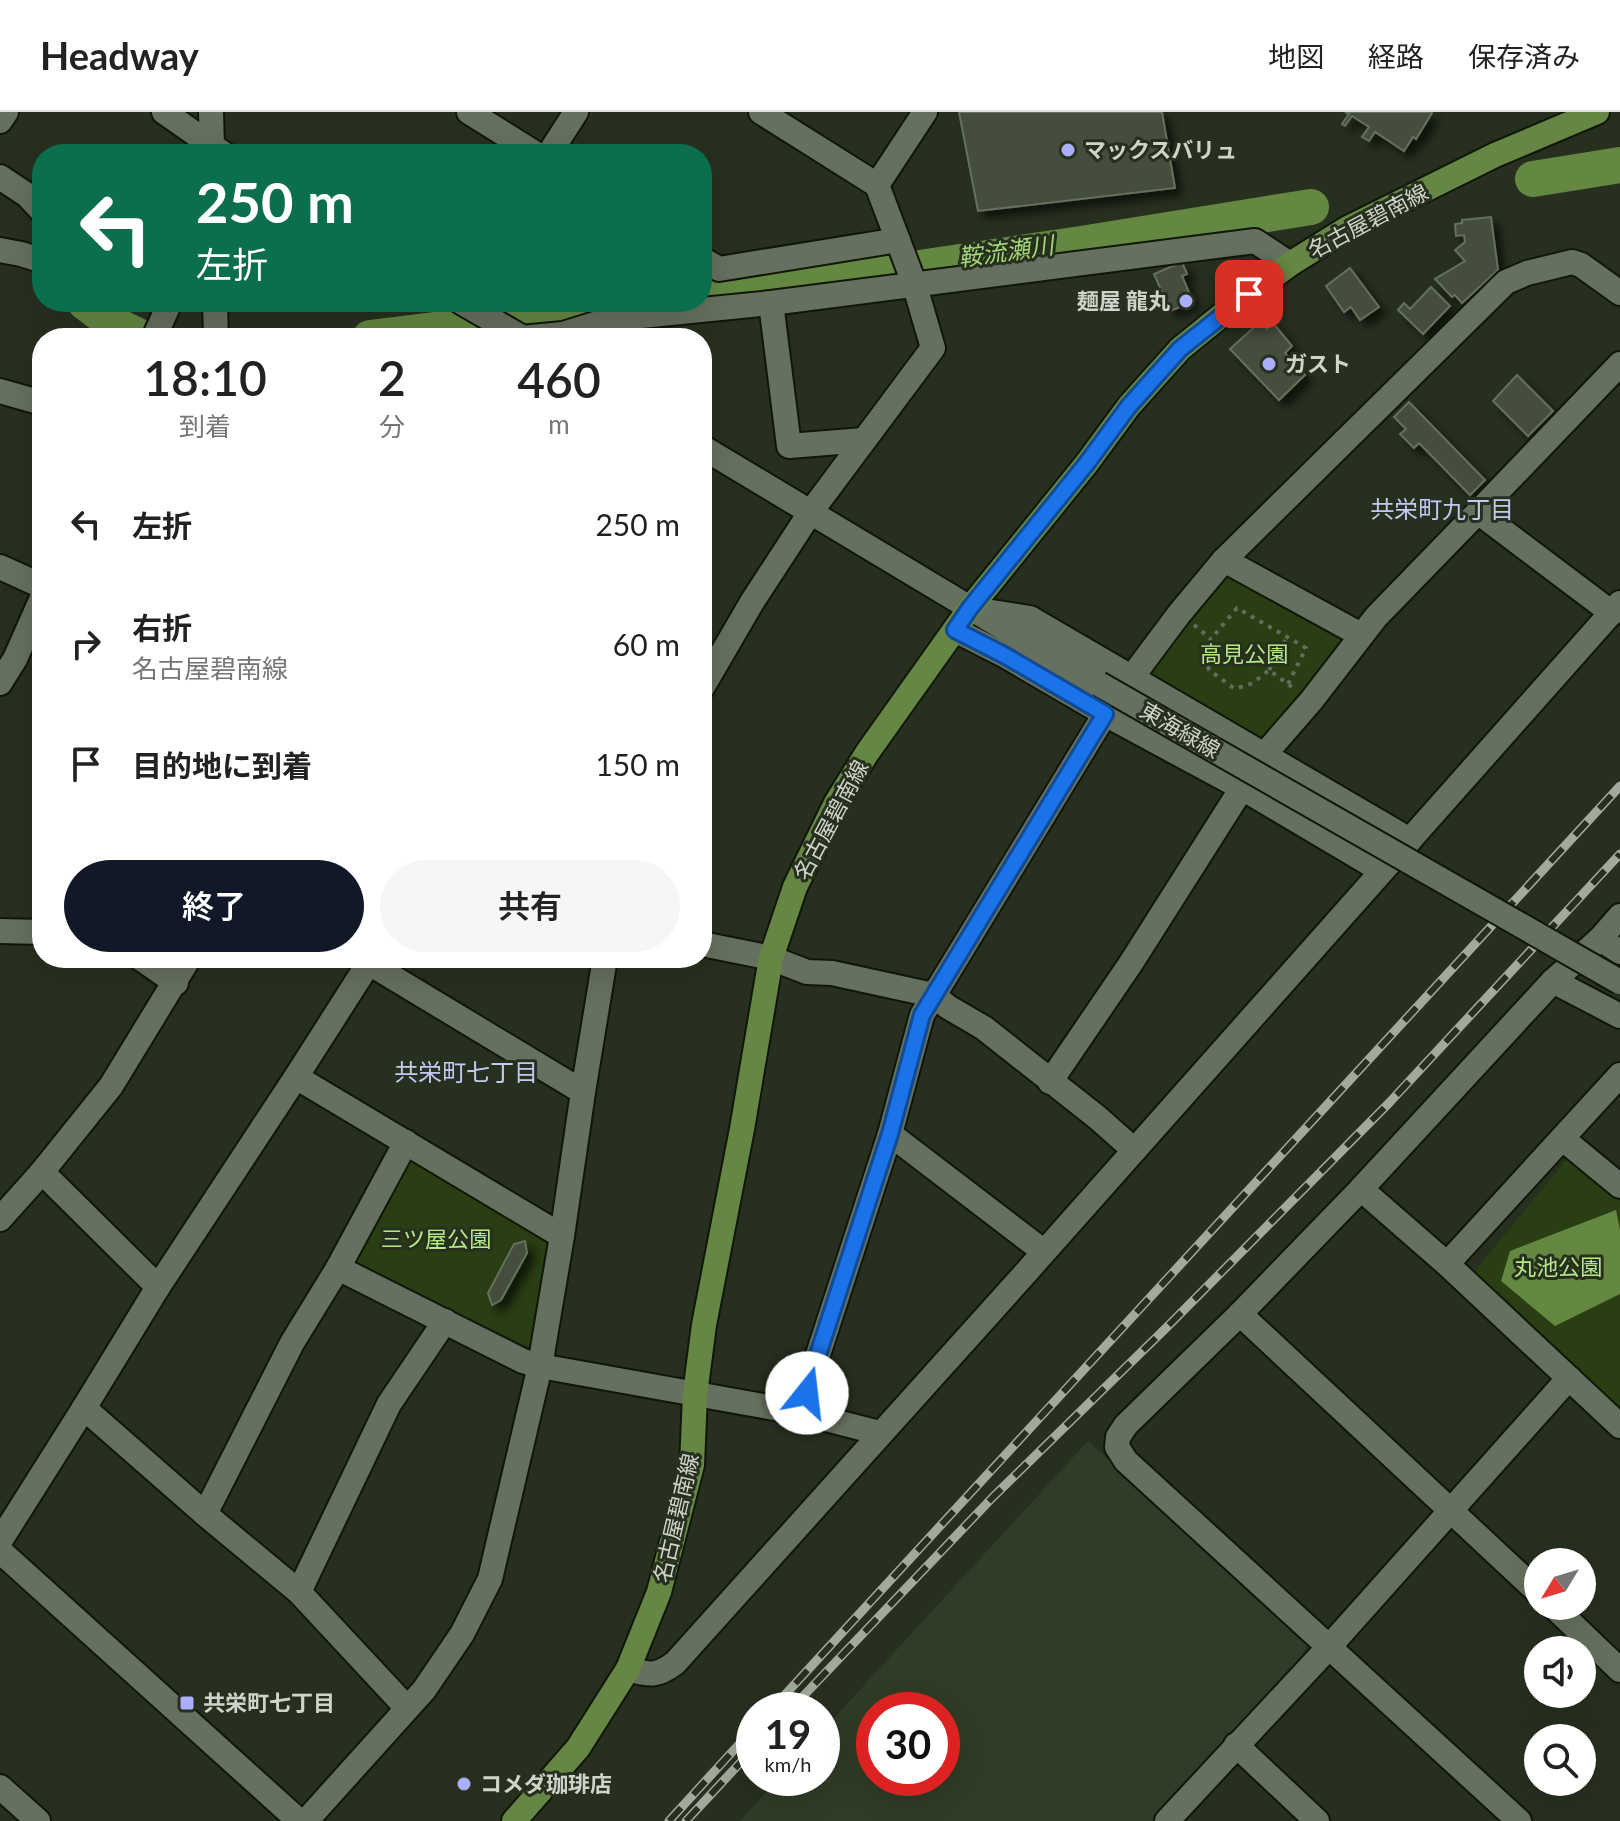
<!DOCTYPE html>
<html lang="ja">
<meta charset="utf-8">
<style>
body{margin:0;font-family:Lato,"Noto Sans JP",sans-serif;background:#f6f6f6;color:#222;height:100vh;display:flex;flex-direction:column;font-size:30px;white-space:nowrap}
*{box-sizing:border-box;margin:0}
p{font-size:26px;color:#767676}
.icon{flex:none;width:44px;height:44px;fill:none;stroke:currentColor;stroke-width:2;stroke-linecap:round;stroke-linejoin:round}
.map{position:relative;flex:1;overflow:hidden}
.panel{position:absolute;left:32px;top:216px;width:680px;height:640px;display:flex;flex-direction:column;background:#fff;border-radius:32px;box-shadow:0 8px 32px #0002}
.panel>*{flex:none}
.hud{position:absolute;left:32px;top:32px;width:680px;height:168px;border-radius:32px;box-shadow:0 8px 32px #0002;background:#0b6e4f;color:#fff;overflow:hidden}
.needle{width:52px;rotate:232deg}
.fabs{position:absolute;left:1524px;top:1436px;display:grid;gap:16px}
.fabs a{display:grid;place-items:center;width:72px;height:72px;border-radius:50%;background:#fff;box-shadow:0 8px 32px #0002;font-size:40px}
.speed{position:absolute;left:736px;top:1580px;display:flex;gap:16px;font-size:40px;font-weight:700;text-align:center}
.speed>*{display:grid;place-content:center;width:104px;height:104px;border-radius:50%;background:#fff;box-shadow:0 8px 32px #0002;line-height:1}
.speed small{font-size:20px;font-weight:400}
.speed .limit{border:12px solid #d22;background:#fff;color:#111}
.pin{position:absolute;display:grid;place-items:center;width:68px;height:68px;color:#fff;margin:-34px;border-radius:16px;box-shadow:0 4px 12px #0006}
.me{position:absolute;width:88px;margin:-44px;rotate:16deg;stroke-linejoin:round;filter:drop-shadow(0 0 6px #0008)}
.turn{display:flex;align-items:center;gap:28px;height:168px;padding:0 32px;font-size:36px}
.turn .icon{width:104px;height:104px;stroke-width:2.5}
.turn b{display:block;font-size:56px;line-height:68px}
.eta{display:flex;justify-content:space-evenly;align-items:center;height:136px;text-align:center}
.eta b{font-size:48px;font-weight:600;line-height:56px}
.primary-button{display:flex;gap:16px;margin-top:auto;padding:16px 32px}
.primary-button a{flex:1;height:92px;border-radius:48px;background:#111827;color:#fff;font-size:32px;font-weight:600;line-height:92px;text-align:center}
.primary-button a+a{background:#f6f6f6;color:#222}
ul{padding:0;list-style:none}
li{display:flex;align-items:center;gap:24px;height:120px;padding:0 32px}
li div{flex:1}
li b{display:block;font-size:30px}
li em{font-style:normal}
header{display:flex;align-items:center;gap:48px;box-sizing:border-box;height:112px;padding:0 40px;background:#fff;border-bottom:2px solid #e0e0e0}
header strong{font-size:38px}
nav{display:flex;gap:44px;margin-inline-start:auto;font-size:28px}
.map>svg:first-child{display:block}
</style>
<header>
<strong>Headway</strong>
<nav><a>地図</a><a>経路</a><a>保存済み</a></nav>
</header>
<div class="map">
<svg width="1620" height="1709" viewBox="0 0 1620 1709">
<defs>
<filter id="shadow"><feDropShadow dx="7" dy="7" stdDeviation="4" flood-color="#0009"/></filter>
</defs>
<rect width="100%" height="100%" fill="#27301f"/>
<path fill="#303c26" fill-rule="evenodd" d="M 1088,1329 L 1307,1531 L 1303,1543 L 1154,1709 L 740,1709 L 779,1666 L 822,1666 L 822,1619 ZM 874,1598 L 942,1598 L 942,1666 L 874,1666 Z"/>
<g fill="#293e13">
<path d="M 1232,461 L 1341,521 L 1340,534 L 1270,624 L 1261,627 L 1153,565 L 1149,554 L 1223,466 Z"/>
<path d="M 416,1046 L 547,1129 L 534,1231 L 529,1235 L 355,1153 L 352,1144 L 405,1050 Z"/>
<path d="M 1567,1047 L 1578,1049 L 1620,1088 L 1620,1296 L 1474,1164 L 1477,1156 Z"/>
</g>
<path fill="#648842" d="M 1616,1098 L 1620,1118 L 1620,1182 L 1555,1214 L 1501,1169 L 1510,1139 Z"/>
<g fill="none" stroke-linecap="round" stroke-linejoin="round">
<g stroke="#648842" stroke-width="36">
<path d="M 1533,67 L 1620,53"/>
<path d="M 702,185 L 873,163 L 1081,132 L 1311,95"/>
<path d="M 85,190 L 117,214 L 142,226"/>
<path d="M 370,226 L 651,191"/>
</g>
</g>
<g fill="#444e3c" stroke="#656f5d" stroke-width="2" filter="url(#shadow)">
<path d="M 959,0 L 1162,0 L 1175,76 L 978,99 Z"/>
<path d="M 1345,0 L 1430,0 L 1432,1 L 1416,27 L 1413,25 L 1404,39 L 1375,20 L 1369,29 L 1362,25 L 1369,15 L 1352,4 L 1345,14 L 1342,12 L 1349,2 Z"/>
<path d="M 1491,105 L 1498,158 L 1462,191 L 1455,183 L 1452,185 L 1435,167 L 1465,149 L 1455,138 L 1465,130 L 1464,123 L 1456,124 L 1455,112 L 1462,111 L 1462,108 Z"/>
<path d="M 1182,150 L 1187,162 L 1182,164 L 1193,190 L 1170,199 L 1154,162 Z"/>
<path d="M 1350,156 L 1379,195 L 1360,208 L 1351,195 L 1344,200 L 1326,174 Z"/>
<path d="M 1431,175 L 1450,194 L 1423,222 L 1398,198 L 1404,191 L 1410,197 Z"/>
<path d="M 1261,209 L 1267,217 L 1273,211 L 1292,234 L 1285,241 L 1305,263 L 1279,288 L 1230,237 Z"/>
<path d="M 1517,263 L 1553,299 L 1528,324 L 1493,289 Z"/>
<path d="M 1409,290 L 1485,368 L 1470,383 L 1419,331 L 1414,336 L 1400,322 L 1406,317 L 1394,305 Z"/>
<path d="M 525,1129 L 527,1141 L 501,1188 L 492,1193 L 488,1181 L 514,1132 Z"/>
</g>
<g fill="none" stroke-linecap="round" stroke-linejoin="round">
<g stroke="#101709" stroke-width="28">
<g id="minor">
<path d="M 469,0 L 536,42"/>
<path d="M 0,9 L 6,0"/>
<path d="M 549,42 L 576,0"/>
<path d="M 0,65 L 27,83 L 42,99"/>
<path d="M 877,73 L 925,0"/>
<path d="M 0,138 L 21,142 L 40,148 L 42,145"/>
<path d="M 702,147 L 719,157 L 898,128"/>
<path d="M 215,190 L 216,226"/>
<path d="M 771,191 L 789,334 L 864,328"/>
<path d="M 521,226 L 563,222 L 611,207 L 771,191 L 1255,129 L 1290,152"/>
<path d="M 0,279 L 42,291"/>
<path d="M 1478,400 L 1612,501"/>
<path d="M 1224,448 L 1361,523"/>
<path d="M 0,455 L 42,474"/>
<path d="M 973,497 L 1030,506 L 1410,728"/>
<path d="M 955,518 L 1004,543 L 1105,602 L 1242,676 L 1382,759"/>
<path d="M 1132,565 L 1179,502 L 1224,448 L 1506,170 L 1527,161 L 1572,150 L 1581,153 L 1620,181"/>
<path d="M 702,576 L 752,490 L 810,401 L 933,236 L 914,171 L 877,73 L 761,0"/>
<path d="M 0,819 L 42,820"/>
<path d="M 1600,827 L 1620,840"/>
<path d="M 702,832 L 771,846 L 807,860 L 832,861 L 933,883 L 948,895 L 984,916 L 1098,1006 L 1134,1038"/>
<path d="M 140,846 L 176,871"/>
<path d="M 369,851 L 583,980"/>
<path d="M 1553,869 L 1620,904"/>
<path d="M 296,965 L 562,1124"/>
<path d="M 1050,970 L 1131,851 L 1242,676 L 1271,635 L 1311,589 L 1376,505 L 1478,400 L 1620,252"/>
<path d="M 890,1022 L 1043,1139"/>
<path d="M 1563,1027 L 1620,1074"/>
<path d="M 42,1060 L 158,1175"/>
<path d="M 1361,1077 L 1447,1152 L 1620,1314"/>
<path d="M 0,1107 L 42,1060 L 111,974 L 189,846"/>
<path d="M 1447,1152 L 1620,963"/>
<path d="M 338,1156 L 523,1249 L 540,1254 L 802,1301 L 880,1321"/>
<path d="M 1240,1202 L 1538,1480"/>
<path d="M 84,1296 L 205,1402 L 299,1480 L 407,1596"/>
<path d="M 802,1301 L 812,1261 L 890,1022 L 922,903 L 1105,602"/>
<path d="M 205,1402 L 292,1231 L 338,1156 L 406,1030"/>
<path d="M 299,1480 L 389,1292 L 445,1209"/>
<path d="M 1553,1494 L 1620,1558"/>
<path d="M 1236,1633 L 1317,1709"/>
<path d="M 0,1675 L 38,1709"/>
<path d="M 306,1709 L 424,1578 L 462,1522 L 490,1467 L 540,1254 L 562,1124 L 583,980 L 605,846"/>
<path d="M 1167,1709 L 1329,1535 L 1569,1266"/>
<path d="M 1519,1709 L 1126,1349 L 1117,1335 L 1118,1325 L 1126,1313 L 1240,1202 L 1361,1077 L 1553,869 L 1600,827 L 1620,804"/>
</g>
</g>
<g stroke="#101709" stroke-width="28">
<g id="tertiary">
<path d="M 0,1429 L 84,1296 L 158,1175 L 296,965 L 372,846"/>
<path d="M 0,1439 L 299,1709"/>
<path d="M 628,1557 C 650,1563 656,1565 675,1551 L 1022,1165 L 1620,491"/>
</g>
</g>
<g stroke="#101709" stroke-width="28">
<g id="secondary">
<path d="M 164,0 L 224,42"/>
<path d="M 211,42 L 212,34 L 211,0"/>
<path d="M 461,190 L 523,226"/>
<path d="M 154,226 L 170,190"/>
<path d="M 702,335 L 970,496 L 1099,572"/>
<path d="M 0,571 L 15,547 L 42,486"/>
</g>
</g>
<g stroke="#101709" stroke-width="28">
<path id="primary" d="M 514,1709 L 578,1636 L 628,1557 L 659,1480 L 692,1353 L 695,1282 L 704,1213 L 742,1017 L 771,846 L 795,775 L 836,691 L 867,641 L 970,496 L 1087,351 L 1129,294 L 1180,237 L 1228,198 L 1290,152 L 1348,116 L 1495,43 L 1597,0"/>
</g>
<g stroke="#636b5c" stroke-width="4" stroke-dasharray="4 6" stroke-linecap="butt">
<path d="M 1194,513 L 1211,527"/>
<path d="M 1269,558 L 1287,525"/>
<path d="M 1288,572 L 1306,536 L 1237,496 L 1211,527 L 1204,542 L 1209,558 L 1235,577 L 1253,571 L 1269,558 L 1296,578"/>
</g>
<use href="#minor" stroke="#66705e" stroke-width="24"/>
<use href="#tertiary" stroke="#66705e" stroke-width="24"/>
<use href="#secondary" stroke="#66705e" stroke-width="24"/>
<use href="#primary" stroke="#658644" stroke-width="24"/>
<g stroke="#a2a99d" stroke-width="9">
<g id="rail">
<path d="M 771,1598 L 1620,674"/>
<path d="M 790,1598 L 993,1385 L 1166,1216 L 1389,991 L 1620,742"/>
<path d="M 669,1709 L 754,1616"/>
<path d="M 686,1709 L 754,1636"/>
</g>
</g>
<use href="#rail" stroke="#27301f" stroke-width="6" stroke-dasharray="18" stroke-linecap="butt"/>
<g stroke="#101709" stroke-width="28" stroke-linecap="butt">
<path id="secondary-bridge" d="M 1099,572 L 1620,870"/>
</g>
<use href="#secondary-bridge" stroke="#66705e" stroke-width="24"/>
</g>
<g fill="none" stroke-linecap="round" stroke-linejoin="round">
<g stroke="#114b97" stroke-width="20">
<path id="route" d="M 807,1281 L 812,1261 L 890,1022 L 922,903 L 1105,602 L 1004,543 L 955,518 L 970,496 L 1087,351 L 1129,294 L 1180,237 L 1249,182"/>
</g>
<use href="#route" stroke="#1a73e8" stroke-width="14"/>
</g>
<g fill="#abaffb" stroke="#27301f" stroke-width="3">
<circle cx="1068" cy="38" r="8"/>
<circle cx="1186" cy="189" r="8"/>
<circle cx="1269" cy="252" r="8"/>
<rect x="179" y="1583" width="16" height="16" rx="4"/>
<circle cx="464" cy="1672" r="8"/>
</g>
<g text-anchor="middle" stroke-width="6" stroke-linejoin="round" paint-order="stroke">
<g font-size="22" font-weight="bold" fill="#ced4ca" stroke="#27301f" text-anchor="start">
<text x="1084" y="46">マックスバリュ</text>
<text x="1170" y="197" text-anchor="end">麺屋 龍丸</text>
<text x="1285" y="260">ガスト</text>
<text x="203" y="1599">共栄町七丁目</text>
<text x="480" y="1680">コメダ珈琲店</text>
</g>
<g font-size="22" fill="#ced4ca" stroke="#27301f">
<text transform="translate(1368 109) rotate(-28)" y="8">名古屋碧南線</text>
<text transform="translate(1180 618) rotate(30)" y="8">東海緑線</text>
<text transform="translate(831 708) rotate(-62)" y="8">名古屋碧南線</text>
<text transform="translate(676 1406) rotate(-77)" y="8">名古屋碧南線</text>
</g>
<g font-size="22" fill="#b5e887" stroke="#27301f">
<text x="1244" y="550">高見公園</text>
<text x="436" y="1135">三ツ屋公園</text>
<text x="1558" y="1163">丸池公園</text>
</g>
<g font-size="24" font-style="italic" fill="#a4d675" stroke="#27301f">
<text transform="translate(1006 140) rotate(-8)" y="8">鞍流瀬川</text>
</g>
<g font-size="24" fill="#c5c8f3" stroke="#27301f">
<text x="1442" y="406">共栄町九丁目</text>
<text x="466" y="969">共栄町七丁目</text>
</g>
</g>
</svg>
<div class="fabs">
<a><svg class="needle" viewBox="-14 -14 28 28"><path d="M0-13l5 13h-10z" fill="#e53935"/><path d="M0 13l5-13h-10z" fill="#767676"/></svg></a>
<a><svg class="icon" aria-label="sound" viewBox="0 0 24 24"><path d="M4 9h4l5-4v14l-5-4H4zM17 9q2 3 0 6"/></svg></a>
<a><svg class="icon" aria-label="search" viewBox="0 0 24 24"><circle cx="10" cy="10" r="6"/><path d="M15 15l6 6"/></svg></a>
</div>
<div class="speed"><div>19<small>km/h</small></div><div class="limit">30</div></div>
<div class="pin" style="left:1249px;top:182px;background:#d93025"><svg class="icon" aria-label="arrive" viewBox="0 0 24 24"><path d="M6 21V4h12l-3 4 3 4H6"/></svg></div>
<svg class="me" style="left:807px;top:1281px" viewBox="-20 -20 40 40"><circle r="19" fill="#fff"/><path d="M0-13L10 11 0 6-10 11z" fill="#1a73e8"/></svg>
<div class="hud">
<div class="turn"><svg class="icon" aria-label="left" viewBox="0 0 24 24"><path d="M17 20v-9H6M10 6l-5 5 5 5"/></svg><div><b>250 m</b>左折</div></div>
</div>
<section class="panel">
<div class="eta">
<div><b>18:10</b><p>到着</p></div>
<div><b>2</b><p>分</p></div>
<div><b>460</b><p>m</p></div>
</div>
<ul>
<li><svg class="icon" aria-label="left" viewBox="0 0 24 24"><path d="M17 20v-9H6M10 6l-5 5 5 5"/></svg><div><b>左折</b></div><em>250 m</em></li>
<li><svg class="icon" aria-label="right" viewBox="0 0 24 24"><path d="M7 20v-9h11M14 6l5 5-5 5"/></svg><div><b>右折</b><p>名古屋碧南線</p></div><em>60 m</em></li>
<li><svg class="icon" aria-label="arrive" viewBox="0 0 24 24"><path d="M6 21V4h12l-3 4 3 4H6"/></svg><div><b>目的地に到着</b></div><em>150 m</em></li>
</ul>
<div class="primary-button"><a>終了</a><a>共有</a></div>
</section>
</div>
